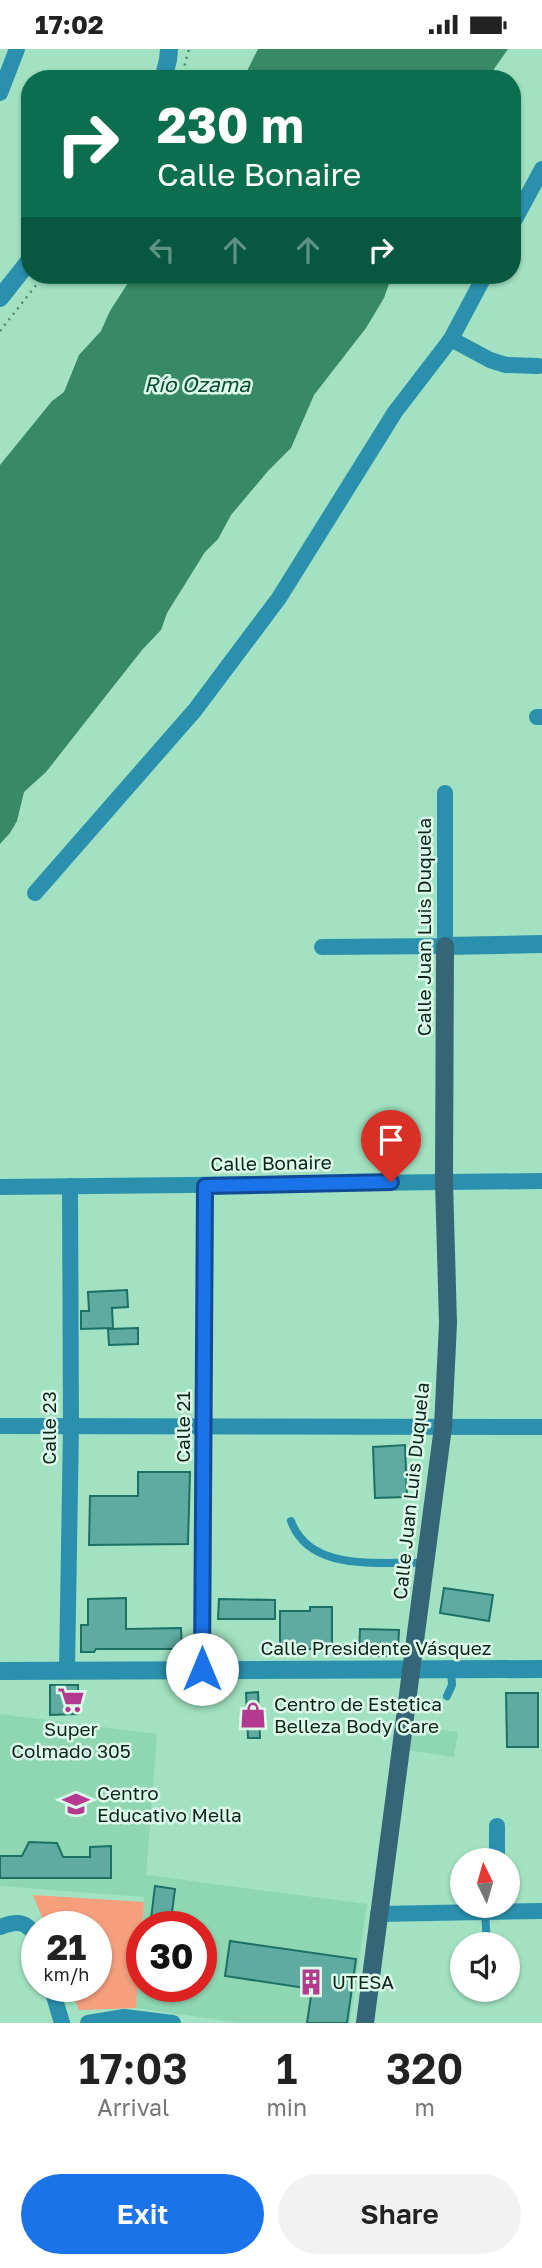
<!DOCTYPE html>
<meta charset="utf-8">
<style>
body{margin:0;font-family:"Golos Text",sans-serif;background:#f2f2f2;color:#222;height:100vh;display:flex;flex-direction:column;font-size:26px;white-space:nowrap}
*{box-sizing:border-box;margin:0}
p{font-size:23px;color:#767676}
.icon{flex:none;width:38px;height:38px;fill:none;stroke:currentColor;stroke-width:2;stroke-linecap:round;stroke-linejoin:round}
.map{position:relative;height:1974px;overflow:hidden}
.side{display:flex;flex-direction:column;background:#fff;flex:1}
.side>*{flex:none}
.guide{position:absolute;left:21px;top:21px;width:500px;height:214px;border-radius:28px;box-shadow:0 2px 5px #0004;background:#0b6e4f;color:#fff;overflow:hidden}
.needle{width:46px;rotate:355deg}
.tools{position:absolute;left:450px;top:1799px;display:grid;gap:14px}
.tools a{display:grid;place-items:center;width:70px;height:70px;border-radius:50%;background:#fff;box-shadow:0 2px 5px #0004;font-size:35px}
.speed{position:absolute;left:21px;top:1862px;display:flex;gap:14px;font-size:35px;font-weight:700;text-align:center}
.speed>*{display:grid;place-content:center;width:91px;height:91px;border-radius:50%;background:#fff;box-shadow:0 2px 5px #0004;line-height:1}
.speed small{font-size:18px;font-weight:400}
.speed .limit{border:10px solid #d22;background:#fff;color:#111}
.pin{position:absolute;display:grid;place-items:center;width:60px;height:60px;color:#fff;margin:-72px -30px;border-radius:50% 50% 50% 0;rotate:-45deg;box-shadow:0 0 7px #0007}
.pin .icon{rotate:45deg}
.me{position:absolute;width:77px;margin:-38px;rotate:0deg;stroke-linejoin:round;filter:drop-shadow(0 0 5px #0008)}
.turn{display:flex;align-items:center;gap:24px;height:147px;padding:0 21px;font-size:32px}
.turn .icon{width:91px;height:91px;stroke-width:2.5}
.turn b{display:block;font-size:49px;line-height:60px}
.lanes{display:flex;align-items:center;height:66px;padding:0 21px;background:#0003;justify-content:center;gap:35px;direction:ltr}
.lanes .off{opacity:.35}
.eta{display:flex;justify-content:space-evenly;align-items:center;height:119px;text-align:center}
.eta b{font-size:42px;font-weight:600;line-height:49px}
.action{display:flex;gap:14px;margin-top:auto;padding:14px 21px}
.action a{flex:1;height:80px;border-radius:42px;background:#1a73e8;color:#fff;font-size:28px;font-weight:600;line-height:80px;text-align:center}
.action a+a{background:#f2f2f2;color:#222}
.status{display:flex;justify-content:space-between;align-items:center;height:49px;padding:0 35px;background:#fff;direction:ltr}
.status svg{height:19px;fill:currentColor}
.map>svg:first-child{display:block}
</style>
<div class="status"><b>17:02</b><svg viewBox="0 0 49 12"><path d="M0 12V9h3v3zM5 12V6h3v6zM10 12V3h3v9zM15 12V0h3v12zM26 1h20v11H26zM47 4h2v5h-2z"/></svg></div>
<div class="map">
<svg width="542" height="1974" viewBox="0 0 542 1974">
<rect width="100%" height="100%" fill="#a2e2c2"/>
<g fill="#8fd6b3">
<path d="M 0,1665 L 157,1685 L 146,1826 L 367,1855 L 350,1974 L 241,1974 L 136,1959 L 142,1880 L 142,1937 L 201,1937 L 201,1878 L 142,1878 L 144,1848 L 0,1837 Z"/>
<path d="M 411,1677 L 458,1683 L 454,1708 L 407,1701 Z"/>
</g>
<path fill="#f69f7d" d="M 33,1846 L 144,1853 L 136,1959 L 79,1961 L 70,1937 L 96,1937 L 96,1878 L 46,1878 Z"/>
<g fill="#388965">
<path d="M 258,0 L 508,0 L 487,30 L 243,30 Z"/>
<path d="M 133,226 L 392,226 L 384,249 L 366,279 L 314,346 L 291,399 L 268,422 L 231,466 L 218,490 L 205,503 L 167,564 L 161,581 L 142,601 L 46,723 L 24,743 L 17,772 L 10,784 L 0,795 L 0,416 L 52,352 L 64,343 L 79,306 L 101,282 L 110,262 Z"/>
</g>
<g fill="#5fab9f" stroke="#1c7064" stroke-width="2">
<path d="M 127,1241 L 128,1258 L 112,1259 L 113,1279 L 81,1280 L 81,1262 L 89,1262 L 88,1243 Z"/>
<path d="M 138,1279 L 138,1295 L 109,1296 L 108,1280 Z"/>
<path d="M 405,1396 L 407,1448 L 375,1449 L 373,1398 Z"/>
<path d="M 138,1423 L 190,1423 L 188,1495 L 89,1496 L 90,1447 L 138,1447 Z"/>
<path d="M 444,1539 L 493,1546 L 489,1572 L 440,1564 Z"/>
<path d="M 126,1549 L 126,1580 L 181,1579 L 182,1600 L 96,1600 L 94,1603 L 81,1603 L 81,1576 L 88,1576 L 88,1550 Z"/>
<path d="M 219,1550 L 275,1551 L 275,1570 L 218,1570 Z"/>
<path d="M 310,1558 L 332,1558 L 332,1600 L 280,1600 L 280,1562 L 310,1562 Z"/>
<path d="M 360,1580 L 399,1581 L 398,1600 L 389,1607 L 359,1606 Z"/>
<path d="M 50,1636 L 78,1636 L 78,1665 L 50,1666 Z"/>
<path d="M 258,1643 L 260,1689 L 248,1689 L 246,1644 Z"/>
<path d="M 506,1644 L 538,1644 L 538,1698 L 507,1698 Z"/>
<path d="M 29,1793 L 57,1794 L 63,1808 L 90,1808 L 90,1798 L 111,1797 L 111,1829 L 0,1829 L 0,1807 L 22,1807 Z"/>
<path d="M 155,1837 L 175,1840 L 170,1878 L 150,1878 Z"/>
<path d="M 230,1892 L 356,1910 L 347,1974 L 307,1974 L 312,1940 L 225,1927 Z"/>
</g>
<g fill="none" stroke-linecap="round" stroke-linejoin="round">
<g stroke="#57846e" stroke-width="2.5" stroke-dasharray="2 5" stroke-linecap="butt">
<path d="M 181,30 L 189,0"/>
<path d="M 0,282 L 44,226"/>
</g>
<g stroke="#2b90ae" stroke-width="8">
<path d="M 291,1472 C 310,1524 379,1512 424,1514"/>
<path d="M 447,1647 L 452,1636 L 451,1621"/>
<path d="M 406,1656 L 420,1657 L 435,1655"/>
<path d="M 485,1863 L 487,1895"/>
</g>
<g stroke="#2b90ae" stroke-width="16">
<path d="M 0,44 L 17,0"/>
<path d="M 513,174 L 542,120"/>
<path d="M 451,290 L 490,311 L 506,316 L 538,317"/>
<path d="M 537,668 L 542,668"/>
<path d="M 35,844 L 195,661 L 279,549 L 395,363 L 451,290 L 485,226"/>
<path d="M 322,898 L 445,897 L 445,744"/>
<path d="M 0,1138 L 542,1132"/>
<path d="M 0,1377 L 542,1378"/>
<path d="M 202,1620 L 205,1137"/>
<path d="M 67,1621 L 71,1377 L 70,1137"/>
<path d="M 497,1777 L 497,1811"/>
<path d="M 378,1865 L 542,1862"/>
<path d="M 0,1878 C 18,1871 27,1872 37,1889"/>
<path d="M 51,1937 L 62,1974"/>
<path d="M 88,1974 L 124,1968 L 173,1974"/>
</g>
<g stroke="#2b90ae" stroke-width="18">
<path d="M 163,30 L 168,11 L 169,0"/>
<path d="M 0,249 L 30,211"/>
<path d="M 445,897 L 542,895"/>
<path d="M 0,1622 L 542,1620"/>
</g>
<path stroke="#346677" stroke-width="18" d="M 365,1974 L 443,1378 L 448,1274 L 444,1133 L 445,897"/>
</g>
<g fill="none" stroke-linecap="round" stroke-linejoin="round">
<g stroke="#114b97" stroke-width="18">
<path id="route" d="M 202,1620 L 205,1137 L 391,1133"/>
</g>
<use href="#route" stroke="#1a73e8" stroke-width="12"/>
</g>
<defs>
<g id="supermarket-bare" transform="scale(2.1)"><path d="M-6-5.5h2.5l.6 2H6L4.5 2H-2.5L-4.4-4H-6ZM-1.5 3.2a1.3 1.3 0 1 0 .1 0ZM3 3.2a1.3 1.3 0 1 0 .1 0Z" fill="#b33a8e" stroke="#dcfbea" stroke-width="2.5" paint-order="stroke"/></g>
<g id="shop-bare" transform="scale(2.1)"><path d="M-5-2.5h2.3a2.7 3.5 0 0 1 5.4 0H5L5.5 6h-11ZM-1.5-2.5h3a1.5 2.3 0 0 0-3 0Z" fill="#b33a8e" stroke="#dcfbea" stroke-width="2.5" paint-order="stroke"/></g>
<g id="school-bare" transform="scale(2.1)"><path d="M0-5L7-2L0 1L-7-2ZM-4 1L0 2.5L4 1V4Q0 6-4 4Z" fill="#b33a8e" stroke="#dcfbea" stroke-width="2.5" paint-order="stroke"/></g>
<g id="building-bare" transform="scale(2.1)"><path d="M-4-6H4V6H1V3H-1V6H-4ZM-2.5-4.3h1.7v1.8h-1.7ZM.8-4.3h1.7v1.8H.8ZM-2.5-1h1.7V.8h-1.7ZM.8-1h1.7V.8H.8Z" fill="#b33a8e" stroke="#dcfbea" stroke-width="2.5" paint-order="stroke"/></g>
</defs>
<g fill-rule="evenodd">
<use href="#supermarket-bare" x="71" y="1651"/>
<use href="#shop-bare" x="253" y="1666"/>
<use href="#school-bare" x="76" y="1755"/>
<use href="#building-bare" x="311" y="1933"/>
</g>
<g text-anchor="middle" stroke-width="5" stroke-linejoin="round" paint-order="stroke">
<g font-size="19" fill="#0a2419" stroke="#dcfbea">
<text transform="translate(424 878) rotate(-90)" y="7">Calle Juan Luis Duquela</text>
<text transform="translate(271 1114) rotate(-1)" y="7">Calle Bonaire</text>
<text transform="translate(183 1378) rotate(-90)" y="7">Calle 21</text>
<text transform="translate(49 1379) rotate(-90)" y="7">Calle 23</text>
<text transform="translate(411 1442) rotate(-84)" y="7">Calle Juan Luis Duquela</text>
<text x="376" y="1606">Calle Presidente Vásquez</text>
</g>
<g font-size="19" fill="#0a2419" stroke="#dcfbea" text-anchor="start">
<text x="274" y="1662">Centro de Estetica<tspan x="274" dy="22">Belleza Body Care</tspan></text>
<text x="71" y="1687" text-anchor="middle">Super<tspan x="71" dy="22">Colmado 305</tspan></text>
<text x="97" y="1751">Centro<tspan x="97" dy="22">Educativo Mella</tspan></text>
<text x="332" y="1940">UTESA</text>
</g>
<g font-size="21" font-style="italic" fill="#094c33" stroke="#dcfbea">
<text x="197" y="343">Río Ozama</text>
</g>
</g>
</svg>
<div class="tools">
<a><svg class="needle" viewBox="-14 -14 28 28"><path d="M0-13l5 13h-10z" fill="#e53935"/><path d="M0 13l5-13h-10z" fill="#767676"/></svg></a>
<a><svg class="icon" aria-label="sound" viewBox="0 0 24 24"><path d="M4 9h4l5-4v14l-5-4H4zM17 9q2 3 0 6"/></svg></a>
</div>
<div class="speed"><div>21<small>km/h</small></div><div class="limit">30</div></div>
<div class="pin" style="left:391px;top:1133px;background:#d93025"><svg class="icon" aria-label="arrive" viewBox="0 0 24 24"><path d="M6 21V4h12l-3 4 3 4H6"/></svg></div>
<svg class="me" style="left:202px;top:1620px" viewBox="-20 -20 40 40"><circle r="19" fill="#fff"/><path d="M0-13L10 11 0 6-10 11z" fill="#1a73e8"/></svg>
<div class="guide">
<div class="turn"><svg class="icon" aria-label="right" viewBox="0 0 24 24"><path d="M7 20v-9h11M14 6l5 5-5 5"/></svg><div><b>230 m</b>Calle Bonaire</div></div>
<div class="lanes"><svg class="icon off" aria-label="left" viewBox="0 0 24 24"><path d="M17 20v-9H6M10 6l-5 5 5 5"/></svg><svg class="icon off" aria-label="ahead" viewBox="0 0 24 24"><path d="M12 20V5M6 11l6-6 6 6"/></svg><svg class="icon off" aria-label="ahead" viewBox="0 0 24 24"><path d="M12 20V5M6 11l6-6 6 6"/></svg><svg class="icon" aria-label="right" viewBox="0 0 24 24"><path d="M7 20v-9h11M14 6l5 5-5 5"/></svg></div>
</div>
</div>
<section class="side">
<div class="eta">
<div><b>17:03</b><p>Arrival</p></div>
<div><b>1</b><p>min</p></div>
<div><b>320</b><p>m</p></div>
</div>
<div class="action"><a>Exit</a><a>Share</a></div>
</section>
